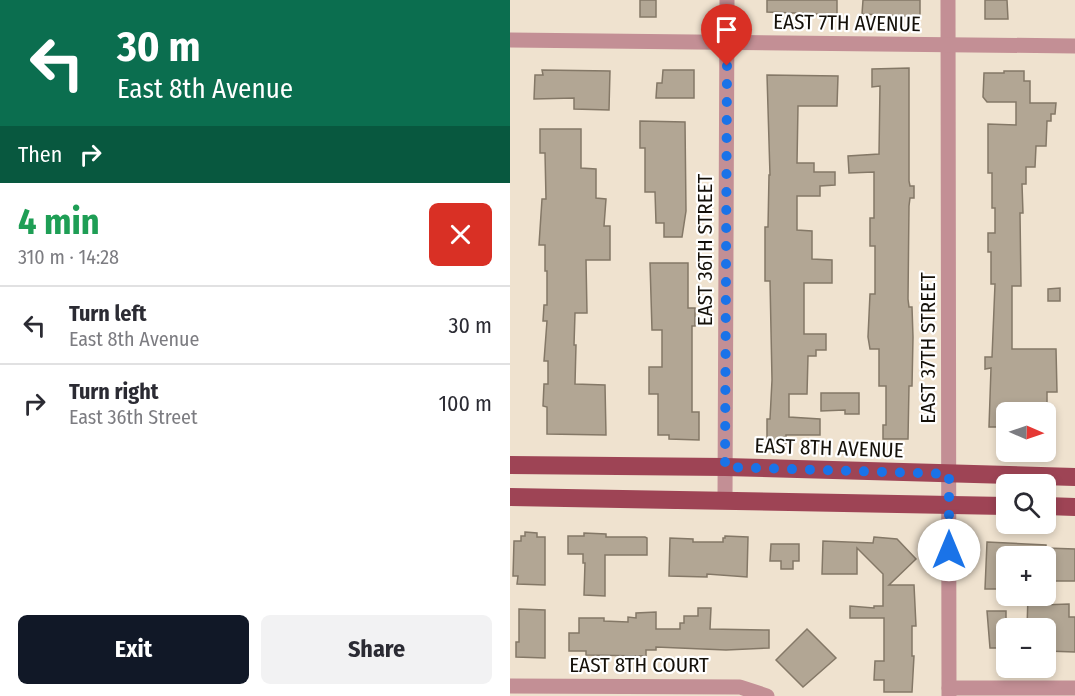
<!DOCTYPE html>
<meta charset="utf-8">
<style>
body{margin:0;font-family:"Fira Sans Condensed",sans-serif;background:#f2f2f3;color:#2b2b33;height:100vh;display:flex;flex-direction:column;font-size:22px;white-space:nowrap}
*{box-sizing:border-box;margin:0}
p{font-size:20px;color:#7c7c81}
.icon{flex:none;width:33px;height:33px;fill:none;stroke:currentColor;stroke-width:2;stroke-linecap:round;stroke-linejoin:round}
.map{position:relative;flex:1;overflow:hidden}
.side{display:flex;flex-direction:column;background:#fff;width:510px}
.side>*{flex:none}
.top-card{background:#0b6e4f;color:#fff;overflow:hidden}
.needle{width:39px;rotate:92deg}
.fabs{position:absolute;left:486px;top:402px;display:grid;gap:12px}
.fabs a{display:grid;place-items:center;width:60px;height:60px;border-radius:9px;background:#fff;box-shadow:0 3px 9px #0003;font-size:30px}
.pin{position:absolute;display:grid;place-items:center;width:51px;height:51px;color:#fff;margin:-62px -26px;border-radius:50% 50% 50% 0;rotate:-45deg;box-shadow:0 0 6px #0007}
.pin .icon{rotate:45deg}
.me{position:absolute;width:66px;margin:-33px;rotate:0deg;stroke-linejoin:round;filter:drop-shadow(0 0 4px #0008)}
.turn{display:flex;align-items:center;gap:21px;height:126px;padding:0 18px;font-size:27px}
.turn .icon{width:78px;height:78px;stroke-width:2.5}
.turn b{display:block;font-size:42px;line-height:51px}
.then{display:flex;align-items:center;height:57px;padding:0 18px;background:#0003;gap:12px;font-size:22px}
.round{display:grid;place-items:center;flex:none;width:63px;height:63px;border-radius:9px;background:#f2f2f3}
.head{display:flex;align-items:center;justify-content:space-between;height:102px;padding:0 18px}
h1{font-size:36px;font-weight:700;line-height:45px;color:#1e9e55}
.cta{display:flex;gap:12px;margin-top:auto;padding:12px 18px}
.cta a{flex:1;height:69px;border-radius:9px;background:#111827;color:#fff;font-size:24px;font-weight:700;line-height:69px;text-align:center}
.cta a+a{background:#f2f2f3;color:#2b2b33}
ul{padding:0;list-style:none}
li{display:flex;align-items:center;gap:18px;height:78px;padding:0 18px;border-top:2px solid #e1e1e2}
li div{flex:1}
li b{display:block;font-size:22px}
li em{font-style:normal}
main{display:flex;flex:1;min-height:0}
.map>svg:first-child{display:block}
</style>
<main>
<section class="side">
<div class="top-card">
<div class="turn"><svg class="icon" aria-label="left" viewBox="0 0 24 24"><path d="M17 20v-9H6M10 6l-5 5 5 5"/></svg><div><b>30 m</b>East 8th Avenue</div></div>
<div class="then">Then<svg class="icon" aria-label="right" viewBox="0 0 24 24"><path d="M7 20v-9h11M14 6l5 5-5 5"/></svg></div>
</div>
<div class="head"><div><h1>4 min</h1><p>310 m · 14:28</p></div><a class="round" style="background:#d93025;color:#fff"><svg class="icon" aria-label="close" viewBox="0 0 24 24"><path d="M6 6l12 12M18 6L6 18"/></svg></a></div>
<ul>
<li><svg class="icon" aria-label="left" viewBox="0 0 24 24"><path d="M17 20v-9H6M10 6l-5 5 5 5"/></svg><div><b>Turn left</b><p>East 8th Avenue</p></div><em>30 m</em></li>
<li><svg class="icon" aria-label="right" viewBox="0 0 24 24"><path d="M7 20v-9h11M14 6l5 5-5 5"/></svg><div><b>Turn right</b><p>East 36th Street</p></div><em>100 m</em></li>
</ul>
<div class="cta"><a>Exit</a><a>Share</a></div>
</section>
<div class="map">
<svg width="565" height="696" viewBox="0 0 565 696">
<rect width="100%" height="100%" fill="#efe2cf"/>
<g fill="#b2a694" stroke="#847867" stroke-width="1.5">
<rect x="130" y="0" width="16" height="17"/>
<path d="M 257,0 L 327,0 L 327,18 L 309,18 L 309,14 L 257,12 Z"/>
<path d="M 353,0 L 410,0 L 410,17 L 352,14 Z"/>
<path d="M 475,0 L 497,0 L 498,19 L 475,19 Z"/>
<path d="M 399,68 L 399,181 L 400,186 L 404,186 L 404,198 L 400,198 L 399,206 L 398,299 L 399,307 L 402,307 L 403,337 L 402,386 L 399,386 L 398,439 L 373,439 L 373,425 L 376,425 L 376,386 L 369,386 L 369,349 L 360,349 L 358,337 L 360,294 L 365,294 L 365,246 L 360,246 L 360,218 L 364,218 L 364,172 L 339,173 L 338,156 L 369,154 L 370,86 L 362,87 L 362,69 Z"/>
<path d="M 32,70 L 100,71 L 99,110 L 64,109 L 64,98 L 24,99 L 25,75 L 33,75 Z"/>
<path d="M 153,70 L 184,70 L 184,98 L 146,98 L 147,83 L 152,83 Z"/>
<path d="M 494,71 L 514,71 L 514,81 L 520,81 L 520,103 L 546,103 L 545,114 L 541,114 L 541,121 L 537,121 L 536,146 L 526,146 L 525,167 L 516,167 L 516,184 L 512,184 L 513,213 L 510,213 L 511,286 L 502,286 L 502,349 L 546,349 L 547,392 L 537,392 L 537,412 L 496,412 L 496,427 L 479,427 L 481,368 L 475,369 L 475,357 L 482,357 L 485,284 L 481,284 L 481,252 L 478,252 L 478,233 L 485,233 L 485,208 L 482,208 L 482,173 L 478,173 L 478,124 L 506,125 L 506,102 L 477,102 L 473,97 L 474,73 L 494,73 Z"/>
<path d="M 257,75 L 328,76 L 327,106 L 288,106 L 287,163 L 304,163 L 304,172 L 325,172 L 325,185 L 310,186 L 310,196 L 287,196 L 287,230 L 302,231 L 302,259 L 322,260 L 322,283 L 294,283 L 294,334 L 316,334 L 316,350 L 306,350 L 306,356 L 298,356 L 297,394 L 279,394 L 279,417 L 310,419 L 310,435 L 276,435 L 276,443 L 257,443 L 257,419 L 260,419 L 262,380 L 260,281 L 255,281 L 255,227 L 258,227 L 259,175 L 260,175 Z"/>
<path d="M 130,121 L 175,122 L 176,211 L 172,237 L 154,237 L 154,223 L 146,223 L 145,192 L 135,192 L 135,148 L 130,148 Z"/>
<path d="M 30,129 L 71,129 L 71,168 L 86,169 L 86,198 L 96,199 L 94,226 L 100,226 L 100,260 L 76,260 L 77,313 L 65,313 L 64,345 L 66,345 L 65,384 L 95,385 L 96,435 L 37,434 L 37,407 L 33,406 L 34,384 L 38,384 L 38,361 L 34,361 L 37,321 L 33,321 L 34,305 L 37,305 L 37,271 L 35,271 L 35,245 L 29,245 L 32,199 L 36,199 L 35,153 L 30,153 Z"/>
<path d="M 140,263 L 178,263 L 178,308 L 185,308 L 185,326 L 182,326 L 182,412 L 189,412 L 189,440 L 159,439 L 159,435 L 148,435 L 148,394 L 139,394 L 139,367 L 152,367 L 152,330 L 142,330 Z"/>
<path d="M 550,288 L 550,301 L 538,301 L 538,289 Z"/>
<path d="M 311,393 L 349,393 L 349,414 L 335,414 L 335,410 L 311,411 Z"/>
<path d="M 15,532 L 27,533 L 27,537 L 35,537 L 35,585 L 7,584 L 8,576 L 3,576 L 4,541 L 11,541 L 11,536 L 15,536 Z"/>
<path d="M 74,533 L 96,534 L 96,537 L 135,537 L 137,538 L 137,555 L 95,555 L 95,596 L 74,595 L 75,563 L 73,563 L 73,554 L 58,554 L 58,536 L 74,536 Z"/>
<path d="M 215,536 L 238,537 L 237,577 L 197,574 L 197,577 L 159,576 L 160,538 L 183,539 L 183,542 L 213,542 L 213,538 L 215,538 Z"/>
<path d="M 364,537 L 387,539 L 406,559 L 379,585 L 404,585 L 406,626 L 402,626 L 402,656 L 404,656 L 402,692 L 374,692 L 374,680 L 364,680 L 365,661 L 374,661 L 374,618 L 340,618 L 340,606 L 364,608 L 364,606 L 373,606 L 373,574 L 347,548 L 347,574 L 312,574 L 313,541 L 363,543 Z"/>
<path d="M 477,542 L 536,545 L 536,548 L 565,549 L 565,581 L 536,581 L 536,556 L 496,556 L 496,589 L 475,589 Z"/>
<path d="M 261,544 L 289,544 L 289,561 L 283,561 L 283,569 L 271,569 L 271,561 L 260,561 Z"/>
<path d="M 518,596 L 530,596 L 530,605 L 559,604 L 559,617 L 565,617 L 565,652 L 536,651 L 536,628 L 517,628 Z"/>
<path d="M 188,608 L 201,608 L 200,629 L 259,630 L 259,648 L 216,650 L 146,647 L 146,650 L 136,650 L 136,656 L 76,655 L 76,651 L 59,651 L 59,633 L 69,633 L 69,618 L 94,618 L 94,621 L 118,622 L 118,617 L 126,618 L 126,613 L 146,612 L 146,629 L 170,629 L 170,623 L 174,623 L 174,616 L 188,616 Z"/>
<path d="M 9,609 L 35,610 L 35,658 L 6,657 L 6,642 L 9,642 Z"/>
<path d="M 477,611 L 496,611 L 496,648 L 480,648 Z"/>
<path d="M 297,629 L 326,658 L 293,687 L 266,660 Z"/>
</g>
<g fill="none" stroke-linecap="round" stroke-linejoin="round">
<g stroke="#c38f95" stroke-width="15">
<path d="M 438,0 L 439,696"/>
<path d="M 0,40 L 565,46"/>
<path d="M 215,500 L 217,0"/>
<path d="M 0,686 L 230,687 L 257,696"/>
<path d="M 439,688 L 565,688"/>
</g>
<g stroke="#9e4455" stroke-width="18">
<path d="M 0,465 L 215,467 L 565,477"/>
<path d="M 0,497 L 496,506"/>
<path d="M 536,506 L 565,507"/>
</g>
</g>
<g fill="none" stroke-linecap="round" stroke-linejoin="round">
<path stroke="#1a73e8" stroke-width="10" stroke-dasharray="0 18" d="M 217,66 L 215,467 L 439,474 L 439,550"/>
</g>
<g text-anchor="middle" stroke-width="4.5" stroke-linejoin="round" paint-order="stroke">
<g font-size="21" fill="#141009" stroke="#fff">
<text transform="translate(337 23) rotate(1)" y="7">EAST 7TH AVENUE</text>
<text transform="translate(195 250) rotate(-90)" y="7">EAST 36TH STREET</text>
<text transform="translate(418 348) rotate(-90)" y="7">EAST 37TH STREET</text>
<text transform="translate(319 448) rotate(2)" y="7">EAST 8TH AVENUE</text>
<text x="129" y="672">EAST 8TH COURT</text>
</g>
</g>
</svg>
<div class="fabs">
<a><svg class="needle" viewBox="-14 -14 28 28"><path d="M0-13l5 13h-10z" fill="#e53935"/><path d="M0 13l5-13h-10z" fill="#7c7c81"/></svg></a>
<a><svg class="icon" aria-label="search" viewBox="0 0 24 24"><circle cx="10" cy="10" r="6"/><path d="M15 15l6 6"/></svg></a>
<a>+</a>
<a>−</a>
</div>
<div class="pin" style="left:217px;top:66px;background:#d93025"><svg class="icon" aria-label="arrive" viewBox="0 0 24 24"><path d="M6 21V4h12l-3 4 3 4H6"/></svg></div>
<svg class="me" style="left:439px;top:550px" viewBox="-20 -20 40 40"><circle r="19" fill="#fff"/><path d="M0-13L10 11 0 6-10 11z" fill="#1a73e8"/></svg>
</div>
</main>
